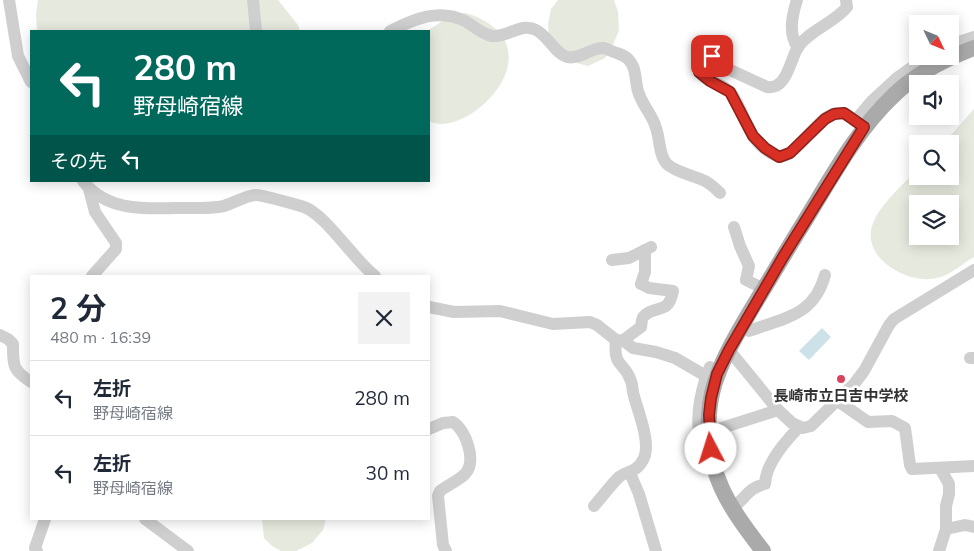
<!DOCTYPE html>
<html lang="ja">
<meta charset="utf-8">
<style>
body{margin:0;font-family:Mulish,"Noto Sans JP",sans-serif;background:#f2f2f3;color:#1f2937;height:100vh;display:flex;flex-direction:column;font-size:19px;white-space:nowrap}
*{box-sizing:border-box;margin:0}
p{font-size:16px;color:#747a83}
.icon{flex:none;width:28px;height:28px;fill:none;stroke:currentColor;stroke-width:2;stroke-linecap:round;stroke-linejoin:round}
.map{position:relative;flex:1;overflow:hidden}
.panel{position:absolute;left:30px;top:275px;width:400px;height:245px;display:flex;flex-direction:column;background:#fff;border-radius:0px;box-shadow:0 2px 12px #0003}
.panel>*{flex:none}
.banner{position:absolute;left:30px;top:30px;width:400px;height:152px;border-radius:0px;box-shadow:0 2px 12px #0003;background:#00695c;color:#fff;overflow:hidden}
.needle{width:32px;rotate:133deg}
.buttons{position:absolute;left:909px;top:15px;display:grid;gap:10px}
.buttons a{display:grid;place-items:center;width:50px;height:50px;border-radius:0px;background:#fff;box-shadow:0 2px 12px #0003;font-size:25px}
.pin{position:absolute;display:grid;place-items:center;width:42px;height:42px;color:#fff;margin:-21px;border-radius:10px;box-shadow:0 2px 8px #0006}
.me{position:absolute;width:55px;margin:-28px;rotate:355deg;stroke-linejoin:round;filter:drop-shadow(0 0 4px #0008)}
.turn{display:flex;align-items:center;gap:18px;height:105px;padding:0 20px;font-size:22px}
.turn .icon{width:65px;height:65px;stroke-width:2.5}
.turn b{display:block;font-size:35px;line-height:42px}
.then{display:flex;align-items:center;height:48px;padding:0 20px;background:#0003;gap:10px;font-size:19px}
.round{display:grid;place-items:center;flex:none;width:52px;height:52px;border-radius:0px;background:#f2f2f3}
.summary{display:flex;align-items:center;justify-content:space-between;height:85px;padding:0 20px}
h1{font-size:30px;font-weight:700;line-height:38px}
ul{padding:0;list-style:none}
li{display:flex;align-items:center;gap:15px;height:75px;padding:0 20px;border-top:1px solid #e0e1e3}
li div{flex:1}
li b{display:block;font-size:19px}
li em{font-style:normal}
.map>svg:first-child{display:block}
</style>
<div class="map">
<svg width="974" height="551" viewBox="0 0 974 551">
<rect width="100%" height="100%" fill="#fff"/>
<g fill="#e6eade" fill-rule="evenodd">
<path d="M 38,0 L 278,0 L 298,25 L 300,31 L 37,31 L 36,14 Z"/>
<path d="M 558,0 L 614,0 L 618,12 L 619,30 L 613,45 L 605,58 L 588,66 L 569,61 L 549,39 L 548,24 L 551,9 Z"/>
<path d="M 465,13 C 478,16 486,21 496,29 C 539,70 462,139 429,121 L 429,31 L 427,31 L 450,16 Z"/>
<path d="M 974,109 L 974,257 C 959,266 948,278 930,279 C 905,281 867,260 871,231 C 874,209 903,185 917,170 L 918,176 L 950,176 L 950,144 L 943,144 ZM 918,204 L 950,204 L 950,236 L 918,236 Z"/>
<path d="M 262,519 L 326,519 L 323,530 L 312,543 L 296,551 L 281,551 L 272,546 L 264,538 Z"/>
</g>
<path fill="#cde1e9" d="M 822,328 L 831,337 L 809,360 L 799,351 Z"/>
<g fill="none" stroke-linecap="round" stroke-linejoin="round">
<g stroke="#cfcfcf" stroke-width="12">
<path d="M 9,0 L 18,56 L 31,82"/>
<path d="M 253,0 L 256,31"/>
<path d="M 797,0 C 792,16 788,34 798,48"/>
<path d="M 846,0 L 847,7 C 834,23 810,30 798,47 C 790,60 787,90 767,87 L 728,69 L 709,54 C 700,55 697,61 698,69 C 704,83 723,82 731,93 C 747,115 747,145 779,157 C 801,155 822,105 844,114 C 851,116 858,122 864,127"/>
<path d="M 390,31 C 414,19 439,8 465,21 C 474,26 481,34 492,36 C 507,38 521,22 536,30 C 548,36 555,53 567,57 C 580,60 591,47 604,48 C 607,49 611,51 614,52 C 619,54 624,55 628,59 C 638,69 634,82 639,94 C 643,106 653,116 656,128 C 660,139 659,156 667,164 C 675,172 695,176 705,181 C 711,184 716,189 720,193"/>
<path d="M 950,45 L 974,37"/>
<path d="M 855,121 L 872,101 L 897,78 L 928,56"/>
<path d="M 83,181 C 106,211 144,209 178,208 C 193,208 209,209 224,206 C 233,203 248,195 256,195 C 262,195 298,205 304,207 C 326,215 354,260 375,276"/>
<path d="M 89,189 L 95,212 L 116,243 L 116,249 L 92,276"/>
<path d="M 734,227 L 740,246 L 749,266 L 746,280 L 764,289"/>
<path d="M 612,260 L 629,258 L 651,247"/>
<path d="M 429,307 L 454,312 L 500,311 L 553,324 L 590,322 L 597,325 L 616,340 L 624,341 L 633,348 L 656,352 L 675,358 L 706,376"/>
<path d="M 741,327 L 749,331 C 784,318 814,316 825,275"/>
<path d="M 0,335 L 8,339 L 13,344 C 13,365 12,370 31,382"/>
<path d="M 622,341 L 641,327 C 642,323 641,319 644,316 C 656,304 668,316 673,291 L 649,288 L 641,284 L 645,272 L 645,250"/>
<path d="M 729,350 L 778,410 L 792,423 L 803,428 L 811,426 L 854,384 L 864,371 L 889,325 L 894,319 L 974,270"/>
<path d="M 970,358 L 974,358"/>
<path d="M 710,367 C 702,386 696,411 699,432 L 703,433 L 709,432 L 778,410"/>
<path d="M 838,401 L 868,422 L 892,421 L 905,428 L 910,465 L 912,469 L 974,466"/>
<path d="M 429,429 L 443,423 L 453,422 C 466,430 477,461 465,474 C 458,481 448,485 440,491 L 438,496 L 443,545 L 446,551"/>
<path d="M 630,473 L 639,494 L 656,551"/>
<path d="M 594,506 C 602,497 610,486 619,477 C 628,470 636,473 643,460 C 652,444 638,412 634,396 C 632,391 633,386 631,381 C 624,360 613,369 616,340"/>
<path d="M 732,508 C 746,499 747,488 765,484 C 766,463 785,442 799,427"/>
<path d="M 145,519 L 188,551"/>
<path d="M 946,529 L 965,525 L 974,527"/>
<path d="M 37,551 L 35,548 L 45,519"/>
<path d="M 939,551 L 946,529 L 946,506 L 949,494 L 949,484 L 940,468"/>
</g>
<path stroke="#aaa" stroke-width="16" d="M 763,551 C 729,507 705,473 709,414 C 710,401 713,386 718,374 C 726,351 739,331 751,310 C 767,284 782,258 798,232 C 827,186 853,134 893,96 C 915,74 945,59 974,48"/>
</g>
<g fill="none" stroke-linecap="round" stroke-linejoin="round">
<g stroke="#8d1f18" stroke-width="12">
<path id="route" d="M 711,449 L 709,415 L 711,398 L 717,374 L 729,350 L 783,257 L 864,127 L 844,113 L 834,114 L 825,119 L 790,153 L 779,157 L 765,148 L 753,136 L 730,92 L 710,81 L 699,72 C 696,64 698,58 706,54 L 712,56"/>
</g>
<use href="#route" stroke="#d93025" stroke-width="9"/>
</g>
<circle fill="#d8445e" stroke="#fff" stroke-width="2" cx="841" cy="379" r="5"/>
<g text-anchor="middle" stroke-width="5" stroke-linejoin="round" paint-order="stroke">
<g font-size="15" font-weight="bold" fill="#323232" stroke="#fff">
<text x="841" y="401">長崎市立日吉中学校</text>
</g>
</g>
</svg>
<div class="buttons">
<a><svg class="needle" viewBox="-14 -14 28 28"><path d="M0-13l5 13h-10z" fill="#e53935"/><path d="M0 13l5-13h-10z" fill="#747a83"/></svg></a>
<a><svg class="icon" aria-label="sound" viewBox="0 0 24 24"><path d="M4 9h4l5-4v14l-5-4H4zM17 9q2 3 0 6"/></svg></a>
<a><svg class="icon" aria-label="search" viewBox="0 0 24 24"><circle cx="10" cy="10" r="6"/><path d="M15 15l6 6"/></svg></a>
<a><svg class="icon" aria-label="layers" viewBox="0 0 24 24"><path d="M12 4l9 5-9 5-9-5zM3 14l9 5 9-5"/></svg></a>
</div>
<div class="pin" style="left:712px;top:56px;background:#d93025"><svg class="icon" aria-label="arrive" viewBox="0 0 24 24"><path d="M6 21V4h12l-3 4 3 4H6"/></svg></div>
<svg class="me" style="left:711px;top:449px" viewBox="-20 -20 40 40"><circle r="19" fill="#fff"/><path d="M0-13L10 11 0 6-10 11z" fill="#d93025"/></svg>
<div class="banner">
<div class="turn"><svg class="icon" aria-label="left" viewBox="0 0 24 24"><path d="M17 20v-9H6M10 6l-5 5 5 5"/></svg><div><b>280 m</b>野母崎宿線</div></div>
<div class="then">その先<svg class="icon" aria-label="left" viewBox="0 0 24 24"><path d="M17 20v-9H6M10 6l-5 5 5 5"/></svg></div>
</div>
<section class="panel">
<div class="summary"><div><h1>2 分</h1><p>480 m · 16:39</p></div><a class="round"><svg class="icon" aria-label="close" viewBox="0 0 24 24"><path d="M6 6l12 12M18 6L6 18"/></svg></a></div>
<ul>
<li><svg class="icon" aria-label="left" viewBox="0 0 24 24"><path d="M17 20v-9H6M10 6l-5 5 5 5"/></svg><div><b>左折</b><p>野母崎宿線</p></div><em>280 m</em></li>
<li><svg class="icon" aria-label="left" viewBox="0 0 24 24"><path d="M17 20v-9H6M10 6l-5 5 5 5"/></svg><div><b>左折</b><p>野母崎宿線</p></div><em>30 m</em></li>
</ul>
</section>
</div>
